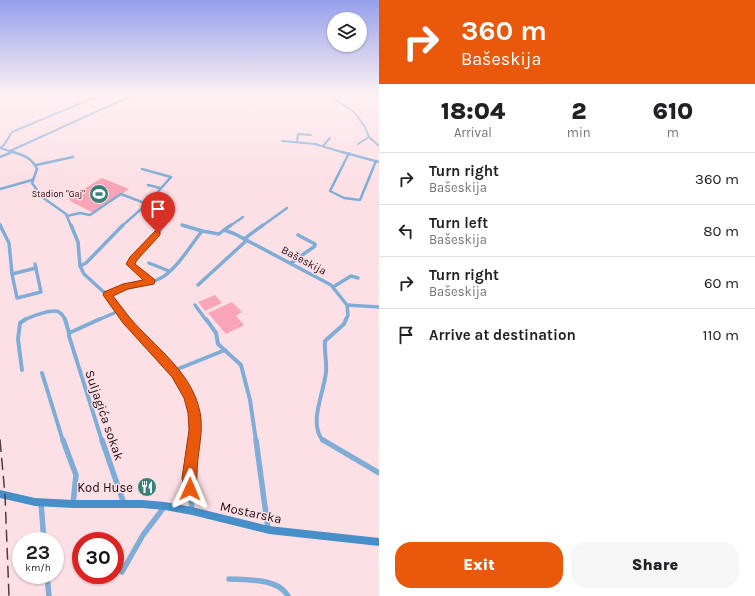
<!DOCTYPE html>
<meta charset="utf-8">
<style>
body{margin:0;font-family:Karla,sans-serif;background:#f6f6f6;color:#202124;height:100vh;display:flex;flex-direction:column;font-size:15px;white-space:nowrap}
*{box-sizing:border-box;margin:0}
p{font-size:13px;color:#757577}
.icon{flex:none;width:22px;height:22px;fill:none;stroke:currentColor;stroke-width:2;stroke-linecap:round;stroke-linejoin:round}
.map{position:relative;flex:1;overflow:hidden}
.panel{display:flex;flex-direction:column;background:#fff;width:376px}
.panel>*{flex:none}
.guide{background:#ea580c;color:#fff;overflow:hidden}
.tools{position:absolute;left:327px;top:12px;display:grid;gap:8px}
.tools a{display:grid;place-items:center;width:40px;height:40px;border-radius:50%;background:#fff;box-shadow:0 1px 3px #0004;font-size:20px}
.speed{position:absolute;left:12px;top:532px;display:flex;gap:8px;font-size:20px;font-weight:700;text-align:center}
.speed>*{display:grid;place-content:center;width:52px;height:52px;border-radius:50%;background:#fff;box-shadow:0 1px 3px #0004;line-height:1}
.speed small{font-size:10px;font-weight:400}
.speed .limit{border:6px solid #d22;background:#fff;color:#111}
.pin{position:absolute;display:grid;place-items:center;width:34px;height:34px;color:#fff;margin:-41px -17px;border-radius:50% 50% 50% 0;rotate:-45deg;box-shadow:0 0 4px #0007}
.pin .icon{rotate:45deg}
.me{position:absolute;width:44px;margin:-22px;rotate:1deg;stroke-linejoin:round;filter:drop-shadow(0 0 3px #0008)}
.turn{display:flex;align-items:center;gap:14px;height:84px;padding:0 16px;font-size:18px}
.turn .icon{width:52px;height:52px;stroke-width:2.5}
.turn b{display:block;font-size:28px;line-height:34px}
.eta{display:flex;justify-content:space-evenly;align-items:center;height:68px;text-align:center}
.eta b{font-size:24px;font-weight:800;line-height:28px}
.cta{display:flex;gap:8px;margin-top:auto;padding:8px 16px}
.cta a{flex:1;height:46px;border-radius:16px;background:#ea580c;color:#fff;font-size:16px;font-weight:800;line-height:46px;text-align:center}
.cta a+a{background:#f6f6f6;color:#202124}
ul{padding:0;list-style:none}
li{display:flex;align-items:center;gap:12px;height:52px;padding:0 16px;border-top:1px solid #e0e0e0}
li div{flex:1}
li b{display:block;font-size:15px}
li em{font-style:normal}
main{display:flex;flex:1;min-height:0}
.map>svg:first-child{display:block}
</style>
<main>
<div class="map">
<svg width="379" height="596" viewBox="0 0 379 596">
<rect width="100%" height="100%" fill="#fde0e6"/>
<g fill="#f9a4b7">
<path d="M 102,178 L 129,189 L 94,213 L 70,201 L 71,200 L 68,199 Z"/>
<path d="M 215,295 L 222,303 L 205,311 L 198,302 Z"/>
<path d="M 232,302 L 242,312 L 236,316 L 244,325 L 226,334 L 208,313 Z"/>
</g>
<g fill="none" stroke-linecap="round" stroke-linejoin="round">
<g stroke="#80add5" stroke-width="2">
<path d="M 328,95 L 354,112 L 365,127 L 369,137 L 379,146"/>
<path d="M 282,141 L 315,144 L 345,153"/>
<path d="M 297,142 L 298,134 L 311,135"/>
<path d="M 358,144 L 369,137"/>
<path d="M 323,146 L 330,138"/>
<path d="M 0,148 L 16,153"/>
<path d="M 0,148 L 4,145 L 12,132 L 100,95"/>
<path d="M 10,151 L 133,95"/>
</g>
<g stroke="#80add5" stroke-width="2.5">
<path d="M 13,152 C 23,155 32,158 37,169 L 32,183 L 42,197 L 66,214 L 71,226"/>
<path d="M 342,152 L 379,162"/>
<path d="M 349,153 L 330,191 L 344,198 L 360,200 L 376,161"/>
<path d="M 0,157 L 12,152"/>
<path d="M 36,165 L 73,157"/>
<path d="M 148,185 L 160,188"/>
<path d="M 0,189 L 32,180"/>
<path d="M 67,216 L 80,213 L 90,215 L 121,194 L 147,204"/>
<path d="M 0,224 L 1,226"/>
<path d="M 182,225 L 185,226"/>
<path d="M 122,226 L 148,203 L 171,177 L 142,169"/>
<path d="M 163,226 L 165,224"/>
<path d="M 230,226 L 243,217"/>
<path d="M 262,226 L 287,208"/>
</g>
<g stroke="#80add5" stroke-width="3.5">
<path d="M 0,225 L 9,243 L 12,274 L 36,268"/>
<path d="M 71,225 L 78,242 L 80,266 L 84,274 L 107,295 L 126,320"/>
<path d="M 182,225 L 202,231"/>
<path d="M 224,230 L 231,225"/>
<path d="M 244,239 L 263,225"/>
<path d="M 149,263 L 169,271"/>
<path d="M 291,263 L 315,246 L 315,244 L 298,235"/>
<path d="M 80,266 L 86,263 L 123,225"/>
<path d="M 12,274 L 17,298 L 41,292 L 35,264"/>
<path d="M 151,281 L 131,266 L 131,262 L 164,225"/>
<path d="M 198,285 L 247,240"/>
<path d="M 333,287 L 351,276 L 358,278"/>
<path d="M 107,295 C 124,286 144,287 161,278 C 176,270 191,245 202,231 L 219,234 L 224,230 L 235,234 L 331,285 L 347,305 L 348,315 L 346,320"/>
<path d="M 195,305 L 206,320"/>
<path d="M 347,305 L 379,307"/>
<path d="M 24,320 C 30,317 53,308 59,312 C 62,314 64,317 65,320"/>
<path d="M 98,320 L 119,311"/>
</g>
<g stroke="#80add5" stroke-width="4">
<path d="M 65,319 L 69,333"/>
<path d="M 100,319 L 69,333 L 69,336 L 102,441"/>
<path d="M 125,319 C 145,341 181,371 190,398 C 195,412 195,427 194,441"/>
<path d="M 206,319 L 216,333 L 218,344 L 241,365 L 250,400 L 256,441"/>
<path d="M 22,370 L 18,339 L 20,323 L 26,319"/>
<path d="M 173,371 L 225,350"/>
<path d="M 42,373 L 63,441"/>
<path d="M 323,441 C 308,423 324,393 326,372 C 327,362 324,351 325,341 L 344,324 L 346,319"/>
</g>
<g stroke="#80add5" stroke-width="5.5">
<path d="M 63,440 L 76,475 L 73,504"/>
<path d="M 102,440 L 124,504"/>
<path d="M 256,440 L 268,529"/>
<path d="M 323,440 L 379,473"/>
<path d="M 41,503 L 44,541"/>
<path d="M 192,510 L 189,479 L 194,440"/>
<path d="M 122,572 L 143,535 L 165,506"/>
<path d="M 47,575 L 49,596"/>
<path d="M 229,579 C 247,580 278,578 288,596"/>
</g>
<path fill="#468fc8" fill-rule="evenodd" d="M 0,490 L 35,498 L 73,500 L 142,500 L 165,502 L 192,507 L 269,526 L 379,538 L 379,546 L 269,534 L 192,515 L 165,510 L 142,508 L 73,508 L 35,506 L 0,498 Z"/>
<path stroke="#533a41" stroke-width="1" stroke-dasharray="4.5 2.5" stroke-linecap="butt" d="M 0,439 L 0,441"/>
<path stroke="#533a41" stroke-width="1.5" stroke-dasharray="12 6" stroke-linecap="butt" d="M 0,440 L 5,495 L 9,596"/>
</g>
<linearGradient id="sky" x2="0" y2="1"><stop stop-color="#95a0ec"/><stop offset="0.53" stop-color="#fef1f4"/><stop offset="1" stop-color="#fef1f4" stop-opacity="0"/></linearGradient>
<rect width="379" height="178" fill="url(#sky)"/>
<path fill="#ea580c" stroke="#983908" d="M 158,230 L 160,231 L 160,235 L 137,260 L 135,264 L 154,279 L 155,281 L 154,284 L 128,289 L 113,296 C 119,303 124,311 130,318 C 155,347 192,372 200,412 C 203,427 200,443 198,458 C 197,467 197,488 195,494 L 190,496 L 185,494 L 182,478 L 189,430 L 188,413 L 184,398 L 172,377 L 123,323 L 103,295 L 104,292 L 123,284 L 143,280 L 126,264 L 130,257 L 155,231 Z"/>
<defs>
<g id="stadium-disc" transform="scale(1)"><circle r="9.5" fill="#3a8078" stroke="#fde0e6"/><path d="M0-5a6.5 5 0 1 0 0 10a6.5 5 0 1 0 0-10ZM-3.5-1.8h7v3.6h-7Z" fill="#fff"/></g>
<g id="restaurant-disc" transform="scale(1)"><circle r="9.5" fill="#3a8078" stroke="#fde0e6"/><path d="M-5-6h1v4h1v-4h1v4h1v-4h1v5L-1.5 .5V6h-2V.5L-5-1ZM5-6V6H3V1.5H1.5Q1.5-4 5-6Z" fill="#fff"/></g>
</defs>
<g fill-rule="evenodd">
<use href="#stadium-disc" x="99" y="194"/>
<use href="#restaurant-disc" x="147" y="487"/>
</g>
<g text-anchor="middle" stroke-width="3" stroke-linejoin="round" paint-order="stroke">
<g font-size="9" fill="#240c13" stroke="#fde0e6" text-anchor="end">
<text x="85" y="197">Stadion "Gaj"</text>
</g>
<g font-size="11" fill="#240c13" stroke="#fde0e6">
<text transform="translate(304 260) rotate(28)" y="4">Bašeskija</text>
</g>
<g font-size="13" fill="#240c13" stroke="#fde0e6">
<text transform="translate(105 415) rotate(71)" y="5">Suljagića sokak</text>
<text transform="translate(251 512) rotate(12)" y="5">Mostarska</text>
</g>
<g font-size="13" fill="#240c13" stroke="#fde0e6" text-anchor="end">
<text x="133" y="492">Kod Huse</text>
</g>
</g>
</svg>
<div class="tools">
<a><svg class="icon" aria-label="layers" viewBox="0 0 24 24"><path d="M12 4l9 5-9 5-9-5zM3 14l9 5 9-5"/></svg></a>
</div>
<div class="speed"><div>23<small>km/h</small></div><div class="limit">30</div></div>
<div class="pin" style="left:158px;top:233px;background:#d93025"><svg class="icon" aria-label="arrive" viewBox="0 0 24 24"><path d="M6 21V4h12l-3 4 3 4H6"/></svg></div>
<svg class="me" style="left:190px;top:489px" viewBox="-20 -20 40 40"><path d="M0-17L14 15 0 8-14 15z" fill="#ea580c" stroke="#fff" stroke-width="4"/></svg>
</div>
<section class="panel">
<div class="guide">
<div class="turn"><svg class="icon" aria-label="right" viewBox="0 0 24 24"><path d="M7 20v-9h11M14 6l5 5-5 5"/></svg><div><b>360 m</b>Bašeskija</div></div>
</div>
<div class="eta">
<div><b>18:04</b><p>Arrival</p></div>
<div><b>2</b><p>min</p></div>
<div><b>610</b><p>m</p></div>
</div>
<ul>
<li><svg class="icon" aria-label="right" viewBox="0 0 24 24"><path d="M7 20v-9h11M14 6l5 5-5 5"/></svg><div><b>Turn right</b><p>Bašeskija</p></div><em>360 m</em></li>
<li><svg class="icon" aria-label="left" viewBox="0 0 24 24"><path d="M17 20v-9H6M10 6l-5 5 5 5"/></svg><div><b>Turn left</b><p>Bašeskija</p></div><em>80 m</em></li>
<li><svg class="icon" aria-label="right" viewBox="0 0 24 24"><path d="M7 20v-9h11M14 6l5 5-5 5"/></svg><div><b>Turn right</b><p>Bašeskija</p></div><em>60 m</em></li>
<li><svg class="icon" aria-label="arrive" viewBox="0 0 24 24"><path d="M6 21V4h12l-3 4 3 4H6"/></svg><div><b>Arrive at destination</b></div><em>110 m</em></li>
</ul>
<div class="cta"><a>Exit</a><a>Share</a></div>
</section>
</main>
